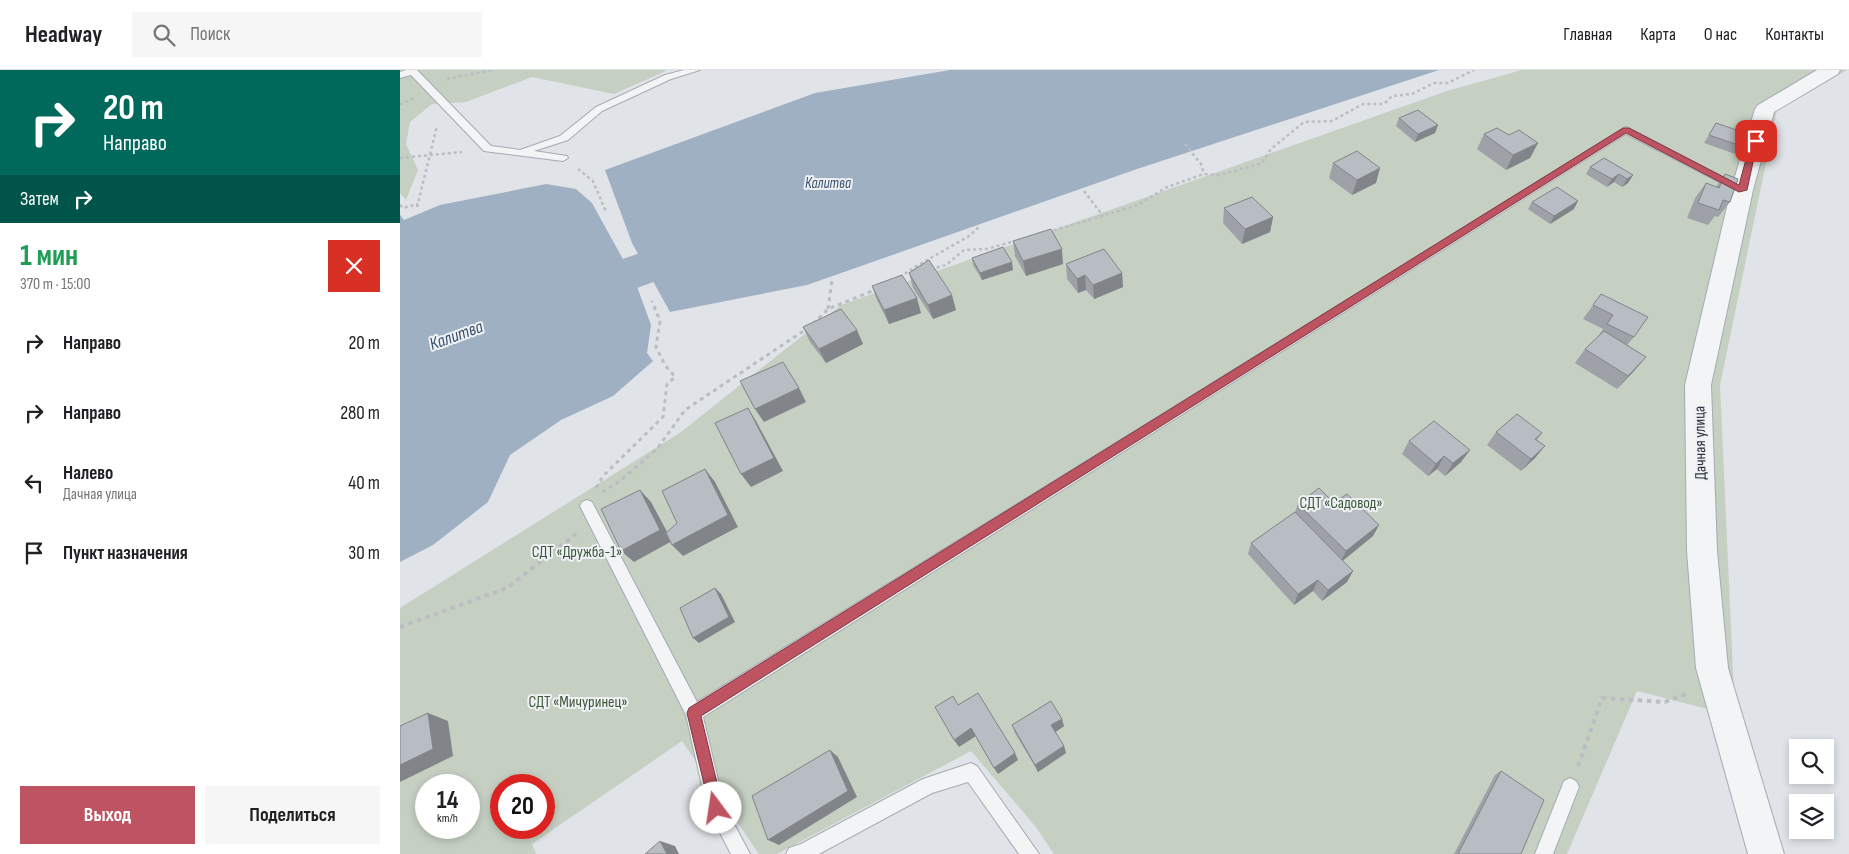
<!DOCTYPE html>
<html lang="ru">
<meta charset="utf-8">
<style>
body{margin:0;font-family:"Sofia Sans Condensed",sans-serif;background:#f6f6f6;color:#202124;height:100vh;display:flex;flex-direction:column;font-size:19px;white-space:nowrap}
*{box-sizing:border-box;margin:0}
p{font-size:16px;color:#757577}
.icon{flex:none;width:28px;height:28px;fill:none;stroke:currentColor;stroke-width:2;stroke-linecap:round;stroke-linejoin:round}
.map{position:relative;flex:1;overflow:hidden}
.drawer{display:flex;flex-direction:column;background:#fff;width:400px}
.drawer>*{flex:none}
.guide{background:#00695c;color:#fff;overflow:hidden}
.tools{position:absolute;left:1389px;top:669px;display:grid;gap:10px}
.tools a{display:grid;place-items:center;width:45px;height:45px;border-radius:0px;background:#fff;box-shadow:0 2px 8px #0003;font-size:25px}
.speed{position:absolute;left:15px;top:704px;display:flex;gap:10px;font-size:25px;font-weight:700;text-align:center}
.speed>*{display:grid;place-content:center;width:65px;height:65px;border-radius:50%;background:#fff;box-shadow:0 2px 8px #0003;line-height:1}
.speed small{font-size:12px;font-weight:400}
.speed .limit{border:8px solid #d22;background:#fff;color:#111}
.pin{position:absolute;display:grid;place-items:center;width:42px;height:42px;color:#fff;margin:-21px;border-radius:10px;box-shadow:0 2px 8px #0006}
.me{position:absolute;width:55px;margin:-28px;rotate:346deg;stroke-linejoin:round;filter:drop-shadow(0 0 4px #0008)}
.turn{display:flex;align-items:center;gap:18px;height:105px;padding:0 20px;font-size:22px}
.turn .icon{width:65px;height:65px;stroke-width:2.5}
.turn b{display:block;font-size:35px;line-height:42px}
.then{display:flex;align-items:center;height:48px;padding:0 20px;background:#0003;gap:10px;font-size:19px}
.round{display:grid;place-items:center;flex:none;width:52px;height:52px;border-radius:0px;background:#f6f6f6}
.overview{display:flex;align-items:center;justify-content:space-between;height:85px;padding:0 20px}
h1{font-size:30px;font-weight:700;line-height:38px;color:#1e9e55}
.cta{display:flex;gap:10px;margin-top:auto;padding:10px 20px}
.cta a{flex:1;height:58px;border-radius:0px;background:#be5361;color:#fff;font-size:20px;font-weight:700;line-height:58px;text-align:center}
.cta a+a{background:#f6f6f6;color:#202124}
ul{padding:0;list-style:none}
li{display:flex;align-items:center;gap:15px;height:70px;padding:0 20px}
li div{flex:1}
li b{display:block;font-size:19px}
li em{font-style:normal}
header{display:flex;align-items:center;gap:30px;box-sizing:border-box;height:70px;padding:0 25px;background:#fff;border-bottom:1px solid #e0e0e0}
header strong{font-size:24px}
nav{display:flex;gap:28px;margin-inline-start:auto;font-size:18px}
.search{width:350px;height:45px;background:#f6f6f6;display:flex;align-items:center;gap:12px;box-sizing:border-box;padding:0 18px;border-radius:0px;color:#757577;font-size:19px}
main{display:flex;flex:1;min-height:0}
.map>svg:first-child{display:block}
</style>
<header>
<strong>Headway</strong>
<div class="search"><svg class="icon" aria-label="search" viewBox="0 0 24 24"><circle cx="10" cy="10" r="6"/><path d="M15 15l6 6"/></svg>Поиск</div>
<nav><a>Главная</a><a>Карта</a><a>О нас</a><a>Контакты</a></nav>
</header>
<main>
<section class="drawer">
<div class="guide">
<div class="turn"><svg class="icon" aria-label="right" viewBox="0 0 24 24"><path d="M7 20v-9h11M14 6l5 5-5 5"/></svg><div><b>20 m</b>Направо</div></div>
<div class="then">Затем<svg class="icon" aria-label="right" viewBox="0 0 24 24"><path d="M7 20v-9h11M14 6l5 5-5 5"/></svg></div>
</div>
<div class="overview"><div><h1>1 мин</h1><p>370 m · 15:00</p></div><a class="round" style="background:#d93025;color:#fff"><svg class="icon" aria-label="close" viewBox="0 0 24 24"><path d="M6 6l12 12M18 6L6 18"/></svg></a></div>
<ul>
<li><svg class="icon" aria-label="right" viewBox="0 0 24 24"><path d="M7 20v-9h11M14 6l5 5-5 5"/></svg><div><b>Направо</b></div><em>20 m</em></li>
<li><svg class="icon" aria-label="right" viewBox="0 0 24 24"><path d="M7 20v-9h11M14 6l5 5-5 5"/></svg><div><b>Направо</b></div><em>280 m</em></li>
<li><svg class="icon" aria-label="left" viewBox="0 0 24 24"><path d="M17 20v-9H6M10 6l-5 5 5 5"/></svg><div><b>Налево</b><p>Дачная улица</p></div><em>40 m</em></li>
<li><svg class="icon" aria-label="arrive" viewBox="0 0 24 24"><path d="M6 21V4h12l-3 4 3 4H6"/></svg><div><b>Пункт назначения</b></div><em>30 m</em></li>
</ul>
<div class="cta"><a>Выход</a><a>Поделиться</a></div>
</section>
<div class="map">
<svg width="1449" height="784" viewBox="0 0 1449 784">
<rect width="100%" height="100%" fill="#e0e3e7"/>
<g fill="#c5d0c2" fill-rule="evenodd">
<path d="M 0,0 L 264,0 L 266,1 L 214,24 L 132,7 L 66,32 L 32,34 L 10,52 L 6,74 L 18,100 L 6,130 L 0,123 Z"/>
<path d="M 1122,0 L 1447,0 L 1377,40 L 1320,315 L 1335,646 L 1237,621 L 1167,784 L 654,784 L 635,756 L 571,681 L 377,784 L 359,784 L 282,671 L 132,774 L 136,784 L 0,784 L 0,538 L 281,362 L 441,235 L 1047,21 ZM 26,715 L 69,715 L 69,758 L 26,758 ZM 101,715 L 144,715 L 144,758 L 101,758 Z"/>
</g>
<g fill="#9fb0c3">
<path d="M 550,0 L 1039,0 L 737,99 L 407,215 L 270,242 L 232,173 L 205,100 L 415,23 Z"/>
<path d="M 146,114 L 176,119 L 192,133 L 235,211 L 251,255 L 247,283 L 253,291 L 213,326 L 161,350 L 110,385 L 88,432 L 33,475 L 0,492 L 0,145 L 4,150 L 40,135 Z"/>
</g>
<g fill="none" stroke-linecap="round" stroke-linejoin="round">
<path fill="#9fb0c3" fill-rule="evenodd" d="M 317,156 L 333,161 L 340,172 L 333,183 L 160,246 L 143,241 L 136,229 L 143,217 Z"/>
<g stroke="#a6aab1" stroke-width="2">
<g id="lane">
<path d="M 6,0 L 17,0 L 91,76 L 120,80 L 160,66 L 196,37 L 265,5 L 284,0 L 300,0 L 271,9 L 202,41 L 168,70 L 134,81 L 167,86 L 168,88 L 163,91 L 84,81 L 11,5 L 0,8 L 0,2 Z"/>
<path d="M 1226,57 L 1342,117 L 1337,121 L 1333,119 L 1226,64 L 303,647 L 324,735 L 350,784 L 331,784 L 307,738 L 286,645 L 182,440 L 180,436 L 182,432 L 187,430 L 192,432 L 297,632 Z"/>
<path d="M 571,693 L 577,696 L 639,784 L 619,784 L 568,712 L 532,723 L 419,784 L 386,784 L 389,778 L 401,774 L 523,709 Z"/>
<path d="M 1170,708 L 1176,711 L 1179,717 L 1153,784 L 1135,784 L 1164,711 Z"/>
</g>
</g>
<g stroke="#a6aab1" stroke-width="2">
<path id="street" d="M 1417,0 L 1440,0 L 1438,4 L 1374,42 L 1353,120 L 1311,315 L 1317,481 L 1328,598 L 1384,784 L 1348,784 L 1296,598 L 1287,481 L 1285,315 L 1331,120 L 1355,39 L 1358,35 Z"/>
</g>
<g stroke="#babdc2" stroke-width="2.5" stroke-dasharray="3 3" stroke-linecap="butt">
<path d="M 47,9 L 92,0"/>
<path d="M 0,35 L 13,28"/>
<path d="M 785,74 L 801,94 L 804,104"/>
<path d="M 0,88 L 62,82"/>
<path d="M 178,99 L 193,111 L 206,142"/>
<path d="M 684,121 L 703,146"/>
<path d="M 0,135 L 3,138 L 18,134"/>
<path d="M 17,137 L 37,56"/>
<path d="M 648,162 L 738,135 L 767,117 L 804,104 L 820,105 L 862,93 L 871,79 L 904,52 L 932,51 L 963,34 L 984,34 L 992,26 L 1012,24 L 1034,13 L 1048,13 L 1074,0"/>
<path d="M 515,197 L 569,166 L 580,156"/>
<path d="M 531,199 L 546,195 L 564,180 L 587,179 L 615,171"/>
<path d="M 500,207 L 515,197 L 520,199"/>
</g>
<g stroke="#babdc2" stroke-width="3" stroke-dasharray="4 4" stroke-linecap="butt">
<path d="M 428,239 L 432,210"/>
<path d="M 413,254 L 428,239 L 477,219"/>
<path d="M 196,418 L 203,406 L 263,347 L 267,314 L 275,307 L 265,295 L 256,277 L 260,251 L 252,231"/>
<path d="M 202,422 L 220,411 L 257,379 L 285,340 L 408,258"/>
<path d="M 174,465 L 176,464"/>
</g>
<g stroke="#babdc2" stroke-width="4" stroke-dasharray="4.5 4.5" stroke-linecap="butt">
<path d="M 0,557 L 107,518 L 176,464"/>
<path d="M 1178,696 L 1202,628 L 1265,632 L 1288,623"/>
</g>
<use href="#lane" fill="#f2f4f6" fill-rule="evenodd"/>
<use href="#street" fill="#f2f4f6" fill-rule="evenodd"/>
</g>
<g fill="#9ea2a8">
<path d="M 999,48 L 1038,55 L 1035,63 L 1015,72 L 996,56 Z"/>
<path d="M 1316,53 L 1341,76 L 1335,84 L 1304,73 Z"/>
<path d="M 1084,64 L 1109,65 L 1138,73 L 1130,88 L 1106,100 L 1077,79 Z"/>
<path d="M 933,93 L 976,113 L 952,125 L 929,108 Z"/>
<path d="M 1190,97 L 1233,105 L 1228,113 L 1222,117 L 1214,112 L 1207,117 L 1186,104 Z"/>
<path d="M 1325,104 L 1330,132 L 1318,147 L 1315,146 L 1308,155 L 1287,148 L 1295,128 L 1306,113 L 1316,117 Z"/>
<path d="M 1132,132 L 1174,139 L 1150,154 L 1128,139 Z"/>
<path d="M 824,138 L 873,147 L 870,162 L 842,174 L 823,153 Z"/>
<path d="M 613,171 L 663,194 L 626,206 L 615,186 Z"/>
<path d="M 572,188 L 613,200 L 582,210 L 573,195 Z"/>
<path d="M 666,194 L 722,203 L 723,217 L 694,229 L 686,220 L 678,223 L 667,209 Z"/>
<path d="M 509,203 L 556,240 L 533,249 L 513,218 Z"/>
<path d="M 472,216 L 521,243 L 489,254 L 477,230 Z"/>
<path d="M 1201,224 L 1234,267 L 1227,275 L 1246,287 L 1234,301 L 1217,319 L 1175,293 L 1185,279 L 1197,268 L 1203,259 L 1183,249 Z"/>
<path d="M 403,257 L 463,274 L 426,293 L 410,272 Z"/>
<path d="M 1096,362 L 1142,363 L 1137,370 L 1145,376 L 1135,388 L 1121,401 L 1087,375 Z"/>
<path d="M 1009,371 L 1070,380 L 1061,392 L 1045,406 L 1037,399 L 1028,406 L 1002,384 Z"/>
<path d="M 898,434 L 979,455 L 973,466 L 942,491 L 953,501 L 947,512 L 922,531 L 913,521 L 894,535 L 848,484 L 851,473 L 895,442 Z"/>
<path d="M 612,655 L 664,656 L 655,662 L 664,676 L 666,683 L 638,702 L 615,663 Z"/>
<path d="M 1101,701 L 1121,784 L 1054,784 L 1095,705 Z"/>
</g>
<g fill="#818488">
<path d="M 1038,55 L 1035,63 L 1015,72 L 1018,64 Z"/>
<path d="M 1138,73 L 1130,88 L 1106,100 L 1113,85 Z"/>
<path d="M 980,98 L 976,113 L 952,125 L 957,110 Z"/>
<path d="M 1219,104 L 1214,112 L 1207,117 L 1212,109 Z"/>
<path d="M 1233,105 L 1228,113 L 1222,117 L 1227,109 Z"/>
<path d="M 1178,131 L 1174,139 L 1150,154 L 1154,146 Z"/>
<path d="M 873,147 L 870,162 L 842,174 L 845,159 Z"/>
<path d="M 662,179 L 663,194 L 626,206 L 623,191 Z"/>
<path d="M 612,192 L 613,200 L 582,210 L 580,203 Z"/>
<path d="M 722,203 L 723,217 L 694,229 L 693,215 Z"/>
<path d="M 685,205 L 686,220 L 678,223 L 677,209 Z"/>
<path d="M 552,225 L 556,240 L 533,249 L 528,235 Z"/>
<path d="M 517,228 L 521,243 L 489,254 L 484,240 Z"/>
<path d="M 457,260 L 463,274 L 426,293 L 419,279 Z"/>
<path d="M 1246,287 L 1234,301 L 1217,319 L 1228,306 Z"/>
<path d="M 399,318 L 406,332 L 364,352 L 355,339 Z"/>
<path d="M 348,338 L 356,351 L 383,401 L 351,417 L 341,404 Z"/>
<path d="M 1145,376 L 1135,388 L 1121,401 L 1131,389 Z"/>
<path d="M 1070,380 L 1061,392 L 1045,406 L 1053,393 Z"/>
<path d="M 1044,386 L 1037,399 L 1028,406 L 1036,394 Z"/>
<path d="M 305,399 L 315,412 L 338,457 L 283,486 L 272,475 Z"/>
<path d="M 240,420 L 251,432 L 272,471 L 234,492 L 221,481 Z"/>
<path d="M 979,455 L 973,466 L 940,493 L 946,481 Z"/>
<path d="M 953,501 L 947,512 L 922,531 L 928,520 Z"/>
<path d="M 918,510 L 913,521 L 894,535 L 898,524 Z"/>
<path d="M 315,518 L 321,524 L 335,552 L 299,573 L 293,568 Z"/>
<path d="M 28,643 L 48,651 L 53,686 L 0,712 L 0,695 Z"/>
<path d="M 662,649 L 664,656 L 654,663 L 651,655 Z"/>
<path d="M 571,658 L 576,666 L 559,677 L 554,670 Z"/>
<path d="M 664,676 L 666,683 L 638,702 L 635,695 Z"/>
<path d="M 430,680 L 438,687 L 457,727 L 379,775 L 368,770 Z"/>
<path d="M 615,683 L 618,690 L 598,704 L 594,698 Z"/>
<path d="M 260,771 L 275,776 L 279,784 L 267,784 Z"/>
</g>
<g fill="#b8bcc3" stroke="#818488">
<path d="M 1018,40 L 1038,55 L 1018,64 L 999,48 Z"/>
<path d="M 1316,53 L 1348,64 L 1341,76 L 1309,65 Z"/>
<path d="M 1097,58 L 1109,65 L 1119,60 L 1138,73 L 1113,85 L 1084,64 Z"/>
<path d="M 957,81 L 980,98 L 957,110 L 933,93 Z"/>
<path d="M 1204,88 L 1233,105 L 1227,109 L 1219,104 L 1212,109 L 1190,97 Z"/>
<path d="M 1325,104 L 1338,109 L 1330,132 L 1323,130 L 1319,140 L 1298,133 L 1306,113 L 1319,118 Z"/>
<path d="M 1157,117 L 1178,131 L 1154,146 L 1132,132 Z"/>
<path d="M 852,127 L 873,147 L 845,159 L 824,138 Z"/>
<path d="M 651,159 L 662,179 L 623,191 L 613,171 Z"/>
<path d="M 603,177 L 612,192 L 580,203 L 572,188 Z"/>
<path d="M 704,179 L 722,203 L 693,215 L 685,205 L 677,209 L 666,194 Z"/>
<path d="M 529,190 L 552,225 L 528,235 L 509,203 Z"/>
<path d="M 502,205 L 517,228 L 484,240 L 472,216 Z"/>
<path d="M 1201,224 L 1248,247 L 1234,267 L 1207,254 L 1213,245 L 1193,235 Z"/>
<path d="M 441,239 L 457,260 L 419,279 L 403,257 Z"/>
<path d="M 1204,261 L 1246,287 L 1228,306 L 1185,279 Z"/>
<path d="M 383,292 L 399,318 L 355,339 L 340,311 Z"/>
<path d="M 348,338 L 374,388 L 341,404 L 315,353 Z"/>
<path d="M 1117,344 L 1142,363 L 1135,369 L 1145,376 L 1131,389 L 1096,362 Z"/>
<path d="M 1034,351 L 1070,380 L 1053,393 L 1044,386 L 1036,394 L 1009,371 Z"/>
<path d="M 305,399 L 328,445 L 272,475 L 266,463 L 277,453 L 262,421 Z"/>
<path d="M 919,418 L 934,433 L 947,424 L 979,455 L 946,481 L 898,434 Z"/>
<path d="M 240,420 L 260,460 L 221,481 L 201,439 Z"/>
<path d="M 895,442 L 953,501 L 928,520 L 918,510 L 898,524 L 851,473 Z"/>
<path d="M 315,518 L 329,547 L 293,568 L 280,538 Z"/>
<path d="M 578,623 L 615,683 L 594,698 L 571,658 L 554,670 L 535,637 L 553,626 L 558,635 Z"/>
<path d="M 651,631 L 662,649 L 651,655 L 664,676 L 635,695 L 612,655 Z"/>
<path d="M 28,643 L 33,679 L 0,695 L 0,656 Z"/>
<path d="M 430,680 L 448,721 L 368,770 L 352,726 Z"/>
<path d="M 1101,701 L 1144,730 L 1121,784 L 1058,784 Z"/>
<path d="M 260,771 L 267,784 L 245,784 Z"/>
</g>
<path fill="#be5361" stroke="#7c363f" d="M 1223,58 L 1229,58 L 1339,115 L 1351,71 L 1358,69 L 1347,120 L 1339,122 L 1226,63 L 301,646 L 323,738 L 321,743 L 316,745 L 311,743 L 287,643 L 289,638 Z"/>
<g text-anchor="middle" stroke-width="4" stroke-linejoin="round" paint-order="stroke">
<g font-size="15" font-style="italic" fill="#394f6c" stroke="#eff2f5">
<text x="428" y="118">Калитва</text>
</g>
<g font-size="16" fill="#2b313d" stroke="#eff2f5">
<text transform="translate(1299 373) rotate(-91)" y="6">Дачная улица</text>
</g>
<g font-size="16" fill="#3e5739" stroke="#eff2f5">
<text x="941" y="438">СДТ «Садовод»</text>
<text x="177" y="487">СДТ «Дружба-1»</text>
<text x="178" y="637">СДТ «Мичуринец»</text>
</g>
<g font-size="18" font-style="italic" fill="#394f6c" stroke="#eff2f5">
<text transform="translate(56 265) rotate(-20)" y="6">Калитва</text>
</g>
</g>
</svg>
<div class="tools">
<a><svg class="icon" aria-label="search" viewBox="0 0 24 24"><circle cx="10" cy="10" r="6"/><path d="M15 15l6 6"/></svg></a>
<a><svg class="icon" aria-label="layers" viewBox="0 0 24 24"><path d="M12 4l9 5-9 5-9-5zM3 14l9 5 9-5"/></svg></a>
</div>
<div class="speed"><div>14<small>km/h</small></div><div class="limit">20</div></div>
<div class="pin" style="left:1356px;top:71px;background:#d93025"><svg class="icon" aria-label="arrive" viewBox="0 0 24 24"><path d="M6 21V4h12l-3 4 3 4H6"/></svg></div>
<svg class="me" style="left:316px;top:738px" viewBox="-20 -20 40 40"><circle r="19" fill="#fff"/><path d="M0-13L10 11 0 6-10 11z" fill="#be5361"/></svg>
</div>
</main>
